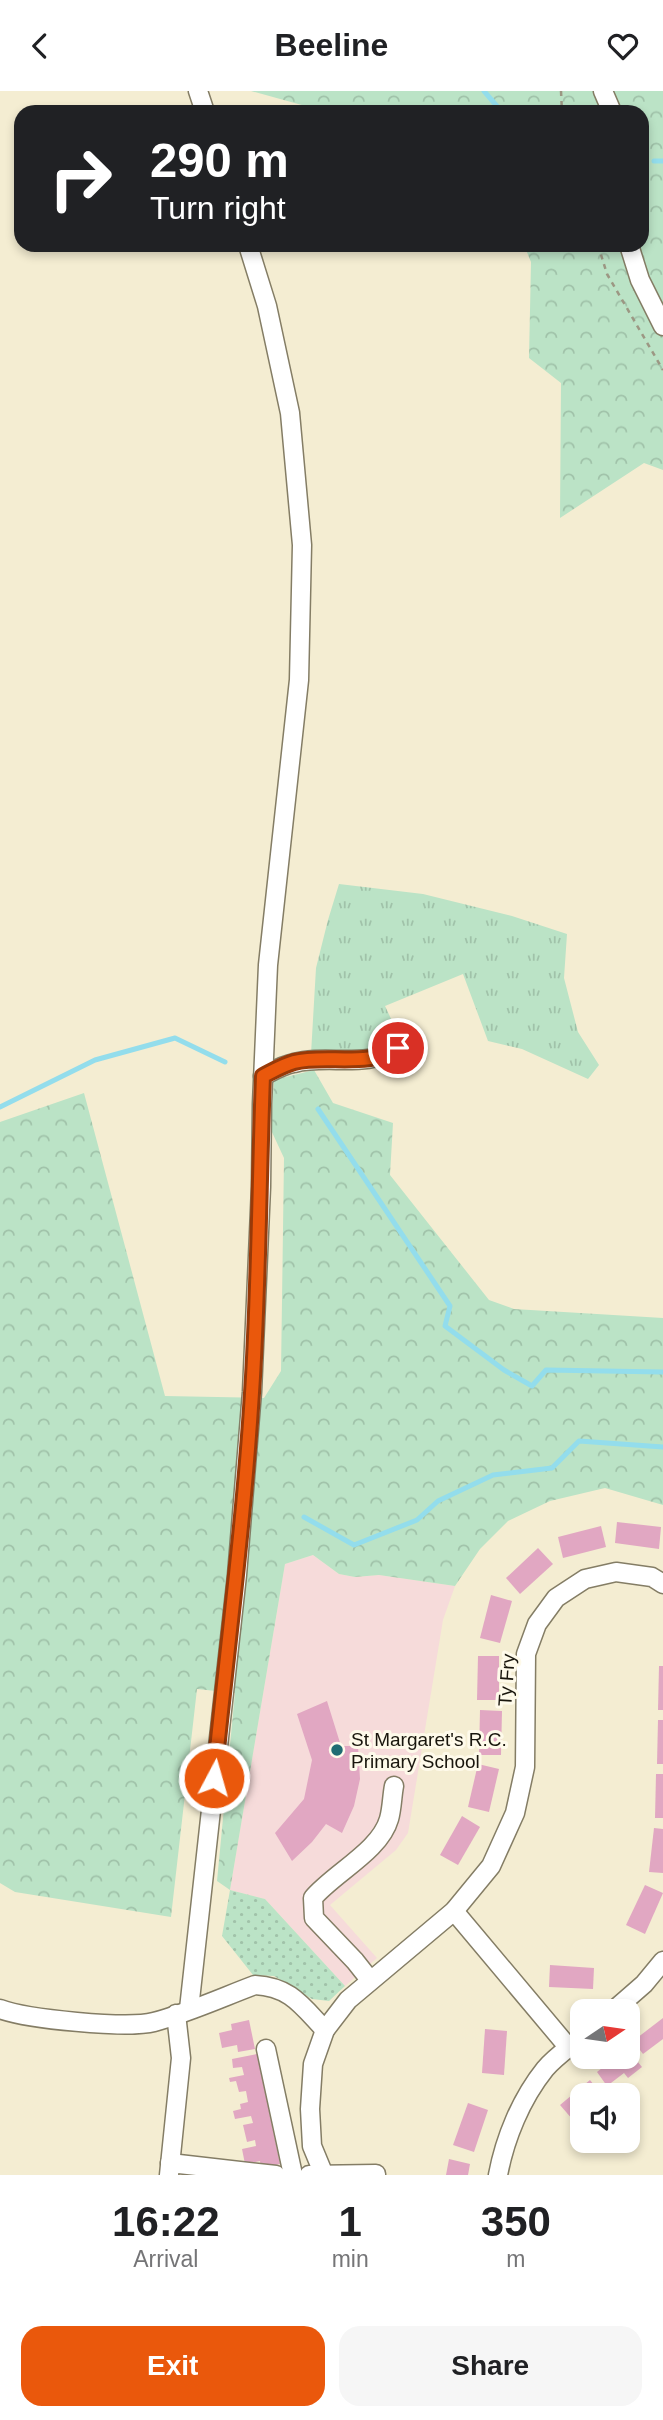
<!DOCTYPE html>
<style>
body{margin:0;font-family:Arial,sans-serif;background:#f6f6f6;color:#202124;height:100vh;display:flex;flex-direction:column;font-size:26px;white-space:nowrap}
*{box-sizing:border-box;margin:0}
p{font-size:23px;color:#757577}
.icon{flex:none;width:38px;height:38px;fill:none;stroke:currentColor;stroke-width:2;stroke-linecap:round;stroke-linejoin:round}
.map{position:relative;height:2084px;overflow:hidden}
.drawer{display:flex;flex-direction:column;background:#fff;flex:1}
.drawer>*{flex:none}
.banner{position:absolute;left:14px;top:14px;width:635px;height:147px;border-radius:21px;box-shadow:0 4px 10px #0003;background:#202124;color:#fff;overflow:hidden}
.needle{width:46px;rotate:77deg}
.fabs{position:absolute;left:570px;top:1908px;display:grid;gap:14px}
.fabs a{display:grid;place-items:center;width:70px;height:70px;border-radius:14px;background:#fff;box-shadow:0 4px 10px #0003;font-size:35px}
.pin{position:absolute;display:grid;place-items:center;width:60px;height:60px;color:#fff;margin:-30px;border:4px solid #fff;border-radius:50%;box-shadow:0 2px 7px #0007}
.me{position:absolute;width:77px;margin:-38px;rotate:6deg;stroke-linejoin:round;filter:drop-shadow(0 0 5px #0008)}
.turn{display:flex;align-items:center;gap:24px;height:147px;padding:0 21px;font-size:32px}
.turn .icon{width:91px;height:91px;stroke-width:2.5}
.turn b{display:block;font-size:49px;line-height:60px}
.eta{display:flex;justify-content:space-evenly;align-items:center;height:119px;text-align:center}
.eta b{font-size:42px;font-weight:800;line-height:49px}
.primary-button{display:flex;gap:14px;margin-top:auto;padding:14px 21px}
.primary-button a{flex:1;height:80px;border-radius:21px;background:#ea580c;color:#fff;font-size:28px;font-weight:800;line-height:80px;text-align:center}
.primary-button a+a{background:#f6f6f6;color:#202124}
header{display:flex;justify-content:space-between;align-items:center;height:91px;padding:0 21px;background:#fff;font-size:32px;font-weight:800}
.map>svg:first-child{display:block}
</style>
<header><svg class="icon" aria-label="back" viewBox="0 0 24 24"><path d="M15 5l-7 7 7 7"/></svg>Beeline<svg class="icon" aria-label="heart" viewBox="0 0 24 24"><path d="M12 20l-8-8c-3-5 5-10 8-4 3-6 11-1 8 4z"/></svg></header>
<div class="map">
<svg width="663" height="2084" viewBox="0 0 663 2084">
<defs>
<pattern id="grass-tufts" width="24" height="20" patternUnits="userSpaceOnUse" patternTransform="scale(1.75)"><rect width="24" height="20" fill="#bbe3c6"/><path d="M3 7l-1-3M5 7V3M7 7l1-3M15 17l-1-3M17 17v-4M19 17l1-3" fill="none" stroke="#a0c2a9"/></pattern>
<pattern id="forest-crowns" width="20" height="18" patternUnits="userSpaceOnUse" patternTransform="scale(1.75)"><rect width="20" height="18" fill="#bbe3c6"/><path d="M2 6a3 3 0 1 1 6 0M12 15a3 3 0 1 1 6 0" fill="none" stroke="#a0c2a9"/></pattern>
<pattern id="park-dots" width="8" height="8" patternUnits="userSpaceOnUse" patternTransform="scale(1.75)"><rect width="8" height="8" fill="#bbe3c6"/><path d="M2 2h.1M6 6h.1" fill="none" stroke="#a0c2a9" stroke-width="1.8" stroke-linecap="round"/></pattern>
</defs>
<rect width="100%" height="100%" fill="#f4edd2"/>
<path fill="#f6dbda" d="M 313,1464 L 339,1483 L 355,1486 L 379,1484 L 455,1495 L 443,1529 L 408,1742 L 396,1759 L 330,1814 L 377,1867 L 345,1895 L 265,1808 L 230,1799 L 285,1473 Z"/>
<path fill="url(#grass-tufts)" d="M 339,793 L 423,803 L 512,825 L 567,843 L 564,887 L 578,941 L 599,974 L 588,988 L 522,958 L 488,950 L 463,883 L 385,915 L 393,932 L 383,952 L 373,960 L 311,963 L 316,877 L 328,829 Z"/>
<g fill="url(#forest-crowns)">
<path d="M 251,0 L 663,0 L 663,379 L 644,372 L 560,427 L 561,292 L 529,267 L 531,171 L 524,154 L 642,154 L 642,21 L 327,21 Z"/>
<path d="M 314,979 L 333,1012 L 393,1032 L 390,1084 L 489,1209 L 514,1218 L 663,1227 L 663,1414 L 605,1397 L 550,1410 L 508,1430 L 480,1458 L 455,1495 L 379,1484 L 355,1486 L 339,1483 L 313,1464 L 285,1473 L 230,1799 L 217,1790 L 235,1602 L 197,1598 L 171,1826 L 15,1801 L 0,1792 L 0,1031 L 84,1002 L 165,1305 L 264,1307 L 281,1280 L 284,1067 L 271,1039 L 274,989 Z"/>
</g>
<path fill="url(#park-dots)" d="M 230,1799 L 265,1808 L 345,1895 L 329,1910 L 312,1908 L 274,1885 L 253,1884 L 222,1845 Z"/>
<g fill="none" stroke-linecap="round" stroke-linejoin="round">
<g stroke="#93ddec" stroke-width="5">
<path d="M 484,0 L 502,21"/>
<path d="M 654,70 L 663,70"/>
<path d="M 0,1016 L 95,969 L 175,947 L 225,971"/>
<path d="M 318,1018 L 450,1215 L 445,1235 L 504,1279 L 532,1295 L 546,1279 L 663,1281"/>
<path d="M 304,1426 L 354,1454 L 417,1429 L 438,1410 L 493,1384 L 552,1377 L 579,1350 L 663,1356"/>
</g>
</g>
<g fill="#e1a7c2">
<path d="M 617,1431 L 661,1436 L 659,1458 L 615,1452 Z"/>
<path d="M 601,1435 L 606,1456 L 563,1467 L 558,1446 Z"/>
<path d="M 538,1457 L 553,1473 L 520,1503 L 506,1487 Z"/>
<path d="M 491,1504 L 512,1510 L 500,1552 L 480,1547 Z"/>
<path d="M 478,1565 L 499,1565 L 499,1609 L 477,1609 Z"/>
<path d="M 659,1575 L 663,1575 L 663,1619 L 658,1619 Z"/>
<path d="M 327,1610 L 341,1655 L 358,1655 L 360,1688 L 354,1715 L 342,1742 L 326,1733 L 312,1751 L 292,1770 L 275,1742 L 304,1708 L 312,1669 L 297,1623 Z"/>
<path d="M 480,1619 L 502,1620 L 501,1664 L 479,1664 Z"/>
<path d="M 658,1629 L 663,1629 L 663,1673 L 657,1673 Z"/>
<path d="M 478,1673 L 499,1678 L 489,1721 L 468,1716 Z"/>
<path d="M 656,1683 L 663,1683 L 663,1727 L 655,1727 Z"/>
<path d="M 462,1725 L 480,1736 L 458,1774 L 440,1764 Z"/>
<path d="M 654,1737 L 663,1738 L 663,1782 L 649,1781 Z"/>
<path d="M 645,1794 L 663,1802 L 645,1843 L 626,1834 Z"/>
<path d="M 550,1874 L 594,1877 L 593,1898 L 549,1896 Z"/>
<path d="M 663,1927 L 663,1948 L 643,1963 L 633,1950 Z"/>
<path d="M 249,1929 L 255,1958 L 238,1961 L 237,1954 L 222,1957 L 219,1942 L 232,1939 L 231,1933 Z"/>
<path d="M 485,1938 L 507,1940 L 504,1984 L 482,1982 Z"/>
<path d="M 628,1959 L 642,1976 L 628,1987 L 624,1982 L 607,1995 L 597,1981 L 617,1965 L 628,1965 Z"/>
<path d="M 257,1963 L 280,2073 L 261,2077 L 260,2070 L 245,2073 L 242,2058 L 256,2055 L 255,2049 L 247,2051 L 243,2034 L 253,2032 L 251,2025 L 235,2028 L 233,2020 L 241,2018 L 240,2013 L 248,2011 L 246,2000 L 239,2001 L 236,1990 L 230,1991 L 229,1987 L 244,1984 L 242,1976 L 233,1977 L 232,1968 Z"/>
<path d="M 590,1989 L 602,2004 L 583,2004 L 583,2021 L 573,2029 L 560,2014 Z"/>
<path d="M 468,2012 L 488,2019 L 474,2061 L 453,2054 Z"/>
<path d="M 449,2068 L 470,2073 L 468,2084 L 446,2084 Z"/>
</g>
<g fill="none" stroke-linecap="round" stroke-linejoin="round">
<g stroke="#847d65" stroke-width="21">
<g id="minor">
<path d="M 198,0 L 205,21"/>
<path d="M 603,0 L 612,21"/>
<path d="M 629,154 L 640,189 L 663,235"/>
<path d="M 263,985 C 273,980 283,974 294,972 C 327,963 368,978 398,957"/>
<path d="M 454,1820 L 569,1957"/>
<path d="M 370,1889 L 355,1870 L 314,1827 L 313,1807 C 334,1782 380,1760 389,1728 C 392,1718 392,1705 394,1695"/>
<path d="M 0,1918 C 26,1928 127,1938 154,1931 C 188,1922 223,1906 255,1894 C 291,1896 302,1915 325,1939"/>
<path d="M 189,1918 L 237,1484 L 252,1301 L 261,1096 L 262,1013 L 268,874 L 299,589 L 302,454 L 290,322 L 267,215 L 248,154"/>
<path d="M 613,1920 L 644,1893 L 663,1870"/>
<path d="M 266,1958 L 293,2084"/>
<path d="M 170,2072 L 276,2084"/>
<path d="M 169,2084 L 181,1967 L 176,1923"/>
<path d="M 309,2084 L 376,2083"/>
<path d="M 324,2084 L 312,2055 L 310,2018 L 313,1973 L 325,1939 L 348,1909 L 454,1820 L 491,1775 L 515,1722 L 525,1676 L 526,1563 L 537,1533 L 556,1507 L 585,1488 L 616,1481 L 652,1486 L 663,1493"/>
<path d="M 498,2084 C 505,2047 521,2008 545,1978 C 555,1966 570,1956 583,1945"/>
</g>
</g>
<g stroke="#9c9783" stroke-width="2.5" stroke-dasharray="5 5" stroke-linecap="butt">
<path d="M 561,0 L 562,21"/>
<path d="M 598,154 L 607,183 L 663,279"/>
</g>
<use href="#minor" stroke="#fff" stroke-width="18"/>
</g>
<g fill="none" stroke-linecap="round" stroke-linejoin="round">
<g stroke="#983908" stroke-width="18">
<path id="route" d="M 214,1687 C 227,1558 244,1431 252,1302 C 259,1196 259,1091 263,985 C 273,980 283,974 294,971 C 326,963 369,977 398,957"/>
</g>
<use href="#route" stroke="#ea580c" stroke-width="12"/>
</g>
<circle fill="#206c73" stroke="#fefaea" stroke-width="2.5" cx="337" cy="1659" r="7"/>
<g text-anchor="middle" stroke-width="6" stroke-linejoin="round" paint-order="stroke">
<g font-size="19" fill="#19160d" stroke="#fefaea">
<text transform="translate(506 1589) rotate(-86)" y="7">Ty Fry</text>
</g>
<g font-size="19" fill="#19160d" stroke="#fefaea" text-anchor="start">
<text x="351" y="1655">St Margaret's R.C.<tspan x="351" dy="22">Primary School</tspan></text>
</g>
</g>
</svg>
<div class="fabs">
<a><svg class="needle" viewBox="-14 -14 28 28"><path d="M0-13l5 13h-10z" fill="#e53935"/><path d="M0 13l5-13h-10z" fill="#757577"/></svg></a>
<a><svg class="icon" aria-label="sound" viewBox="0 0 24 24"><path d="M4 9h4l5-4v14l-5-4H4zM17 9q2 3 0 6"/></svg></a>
</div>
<div class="pin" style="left:398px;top:957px;background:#d93025"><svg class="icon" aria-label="arrive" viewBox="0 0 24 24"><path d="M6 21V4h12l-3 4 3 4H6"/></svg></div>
<svg class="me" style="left:214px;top:1687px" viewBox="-20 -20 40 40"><circle r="17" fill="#ea580c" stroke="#fff" stroke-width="3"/><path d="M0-11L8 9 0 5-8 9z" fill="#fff"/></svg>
<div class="banner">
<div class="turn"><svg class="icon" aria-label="right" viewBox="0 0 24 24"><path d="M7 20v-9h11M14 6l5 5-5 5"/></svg><div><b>290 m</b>Turn right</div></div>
</div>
</div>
<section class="drawer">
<div class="eta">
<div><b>16:22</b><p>Arrival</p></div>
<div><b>1</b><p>min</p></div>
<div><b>350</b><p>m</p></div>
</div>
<div class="primary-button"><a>Exit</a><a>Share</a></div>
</section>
